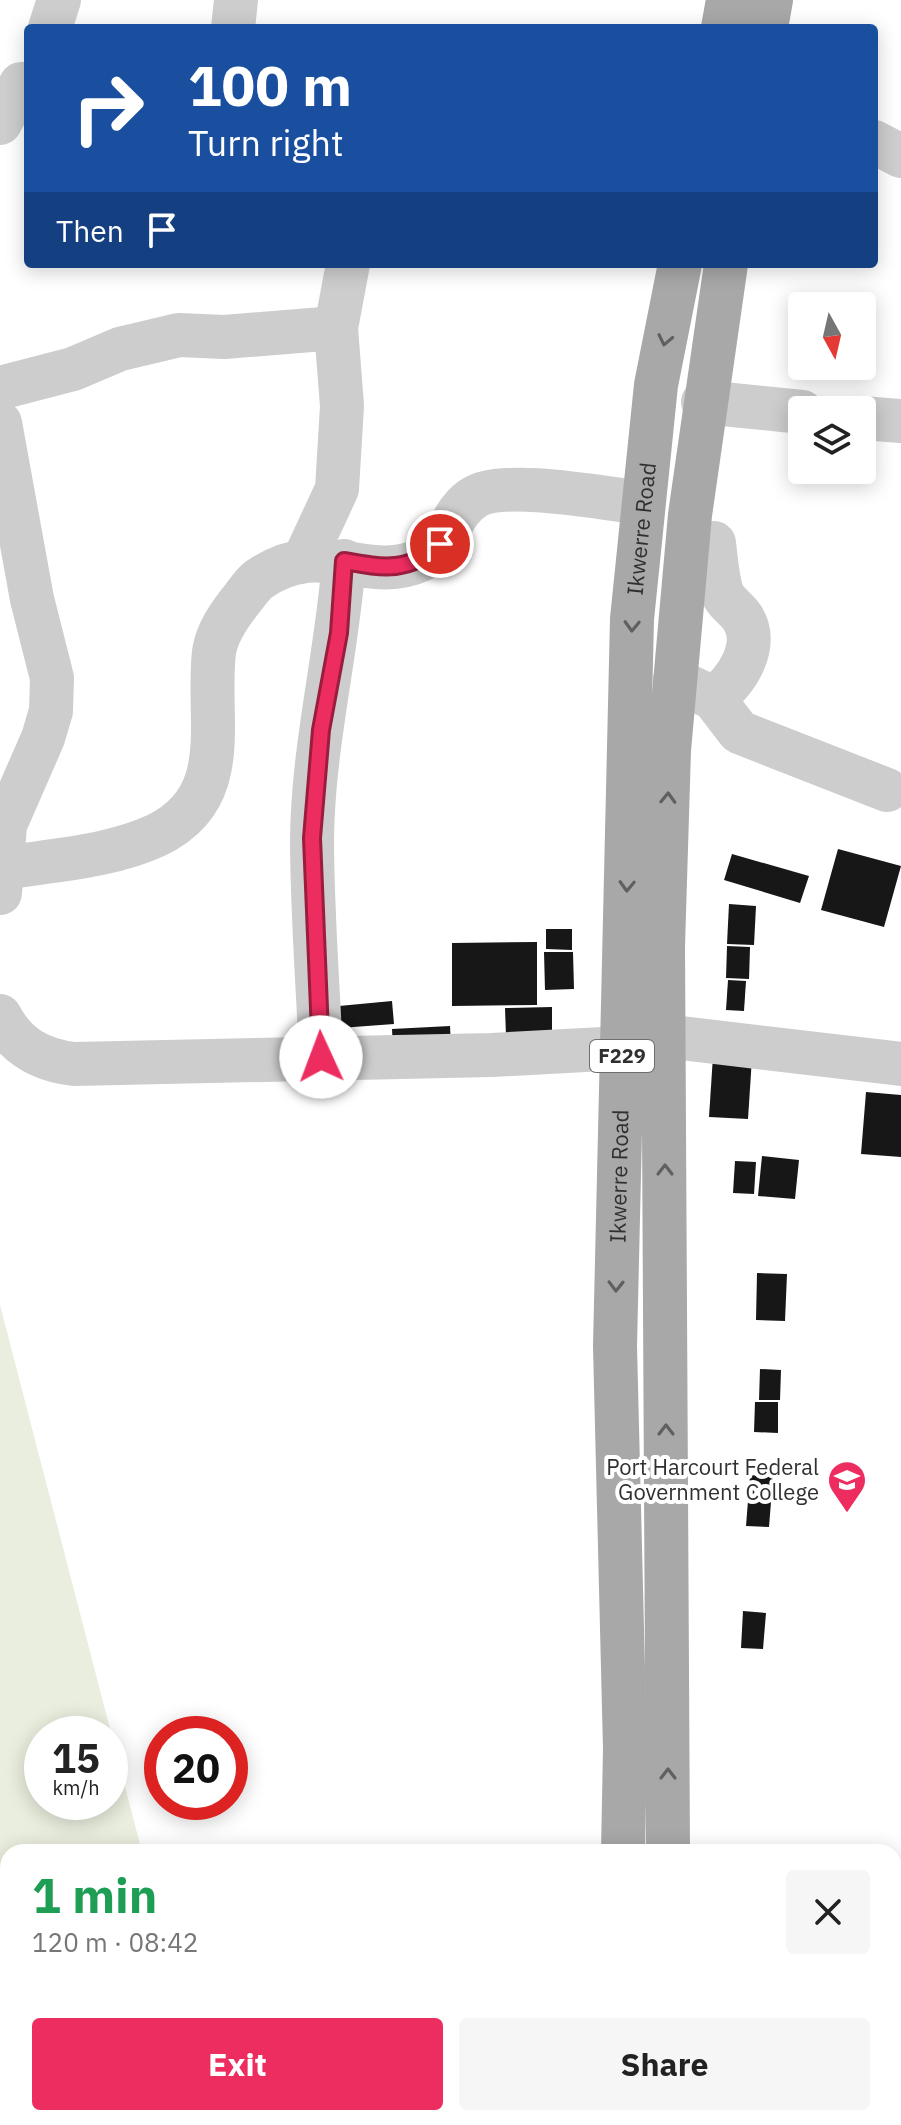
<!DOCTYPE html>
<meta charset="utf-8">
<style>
body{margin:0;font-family:"IBM Plex Sans",sans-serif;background:#f6f6f6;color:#222;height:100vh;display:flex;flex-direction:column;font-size:30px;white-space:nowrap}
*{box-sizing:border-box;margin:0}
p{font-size:26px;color:#767676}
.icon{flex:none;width:44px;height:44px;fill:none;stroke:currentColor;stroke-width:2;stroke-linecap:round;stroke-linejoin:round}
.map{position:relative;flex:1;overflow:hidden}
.drawer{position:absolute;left:0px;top:1844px;width:902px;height:282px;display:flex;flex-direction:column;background:#fff;border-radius:24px 24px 0 0;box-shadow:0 4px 20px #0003}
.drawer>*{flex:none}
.top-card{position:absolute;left:24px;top:24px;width:854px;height:244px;border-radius:8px;box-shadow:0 4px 20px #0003;background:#1a4fa0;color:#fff;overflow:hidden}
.needle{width:52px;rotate:172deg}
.fabs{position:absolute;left:788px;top:292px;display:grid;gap:16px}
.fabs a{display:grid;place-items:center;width:88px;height:88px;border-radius:8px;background:#fff;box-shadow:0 4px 20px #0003;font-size:40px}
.speed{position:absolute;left:24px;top:1716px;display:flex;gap:16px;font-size:40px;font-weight:700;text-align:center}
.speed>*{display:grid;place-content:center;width:104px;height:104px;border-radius:50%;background:#fff;box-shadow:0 4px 20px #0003;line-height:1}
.speed small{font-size:20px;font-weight:400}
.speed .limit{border:12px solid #d22;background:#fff;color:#111}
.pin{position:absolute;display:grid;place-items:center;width:68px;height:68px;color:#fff;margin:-34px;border:4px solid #fff;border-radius:50%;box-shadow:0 2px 8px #0007}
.me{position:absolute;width:88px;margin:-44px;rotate:358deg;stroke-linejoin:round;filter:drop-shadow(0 0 6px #0008)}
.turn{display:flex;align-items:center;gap:28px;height:168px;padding:0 32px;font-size:36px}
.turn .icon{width:104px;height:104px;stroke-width:2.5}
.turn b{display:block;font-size:56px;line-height:68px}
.then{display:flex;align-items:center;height:76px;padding:0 32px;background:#0003;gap:16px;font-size:30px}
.round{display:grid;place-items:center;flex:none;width:84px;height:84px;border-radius:8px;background:#f6f6f6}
.summary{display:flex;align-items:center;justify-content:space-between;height:136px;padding:0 32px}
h1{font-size:48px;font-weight:700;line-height:60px;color:#1e9e55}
.cta{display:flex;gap:16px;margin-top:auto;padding:16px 32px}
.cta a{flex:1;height:92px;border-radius:8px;background:#ed2c5f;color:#fff;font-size:32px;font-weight:700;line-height:92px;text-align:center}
.cta a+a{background:#f6f6f6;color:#222}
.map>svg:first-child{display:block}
</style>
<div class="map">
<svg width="901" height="2125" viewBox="0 0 901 2125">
<rect width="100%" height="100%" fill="#fff"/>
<path fill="#e9eede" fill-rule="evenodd" d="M 0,1305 L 142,1852 L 8,1852 L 8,2118 L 172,2118 L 172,2125 L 0,2125 ZM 42,1734 L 110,1734 L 110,1802 L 42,1802 Z"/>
<g fill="#171717">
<path d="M 838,849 L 901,866 L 884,927 L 821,910 Z"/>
<path d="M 732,854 L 809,876 L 800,903 L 724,880 Z"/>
<path d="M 729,904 L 756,906 L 754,945 L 727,944 Z"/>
<path d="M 546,929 L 572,929 L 572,950 L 546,949 Z"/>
<path d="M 537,942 L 537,1005 L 452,1006 L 452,943 Z"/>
<path d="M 727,946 L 750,947 L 749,979 L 726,978 Z"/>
<path d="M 544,952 L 573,952 L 574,989 L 545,990 Z"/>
<path d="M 728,980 L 746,981 L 744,1011 L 726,1010 Z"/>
<path d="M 392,1001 L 394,1024 L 340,1028 L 339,1006 Z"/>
<path d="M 552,1007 L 552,1035 L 506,1036 L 505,1008 Z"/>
<path d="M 450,1026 L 451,1045 L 393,1048 L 392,1029 Z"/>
<path d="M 713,1056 L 752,1058 L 748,1119 L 709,1117 Z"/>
<path d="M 866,1092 L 901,1095 L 901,1157 L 861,1154 Z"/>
<path d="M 762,1156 L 799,1160 L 795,1199 L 758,1196 Z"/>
<path d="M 735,1161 L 756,1162 L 754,1194 L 733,1193 Z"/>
<path d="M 757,1273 L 787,1274 L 785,1321 L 756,1320 Z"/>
<path d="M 760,1369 L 781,1370 L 780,1400 L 759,1400 Z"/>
<path d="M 755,1402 L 778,1402 L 778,1433 L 754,1432 Z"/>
<path d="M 750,1475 L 773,1477 L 769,1527 L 746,1526 Z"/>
<path d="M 743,1611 L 766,1613 L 763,1649 L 741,1648 Z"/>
</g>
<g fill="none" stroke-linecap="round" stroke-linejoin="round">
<g stroke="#cdcdcd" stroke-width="44">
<path d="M 50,28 L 59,0"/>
<path d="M 233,28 L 236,0"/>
<path d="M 0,123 L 21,84 L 28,84"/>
<path d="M 874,142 L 901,156"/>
<path d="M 0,388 L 73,369 L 120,349 L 179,335 L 224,337 L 336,328"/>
<path d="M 703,402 L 802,412"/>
<path d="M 862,418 L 901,421"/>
<path d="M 0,423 L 32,599 L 52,678 L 51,711 L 43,738 L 5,825 L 0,893"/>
<path d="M 305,558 L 337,489 L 342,406 L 336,328 L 348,264"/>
<path d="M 675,680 L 713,698 L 739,732 L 887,790"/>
<path d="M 713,698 C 736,684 761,644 742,617 C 736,608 726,603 722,593 C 717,577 716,559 714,543"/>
<path d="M 3,868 C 54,860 110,857 157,835 C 235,797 206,720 214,652 C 217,632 230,614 242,599 C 247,593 252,585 258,580 C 321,535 366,585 421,560 C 447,548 450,511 475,497 C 505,479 607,499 643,503"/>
<path d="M 0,1016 C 16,1047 41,1060 74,1064 L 492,1055 L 622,1048"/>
<path d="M 664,1036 L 901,1064"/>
<path d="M 321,1057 C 318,985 312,911 312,839 C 313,745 337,654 344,561"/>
</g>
<g stroke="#a8a8a8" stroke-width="44">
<path d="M 723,28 L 728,0"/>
<path d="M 766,28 L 771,0"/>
<path id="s1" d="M 623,1852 L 625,1749 L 615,1346 L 632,619 L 656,385 L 680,264"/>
<path d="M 668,1852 L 663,946 L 669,750 L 690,515 L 726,264"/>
<path d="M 618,2125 L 618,2118"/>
<path d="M 663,2125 L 663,2118"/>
</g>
</g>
<defs><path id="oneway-chevron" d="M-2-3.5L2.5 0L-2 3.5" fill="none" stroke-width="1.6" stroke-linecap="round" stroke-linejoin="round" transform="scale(2)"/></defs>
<g stroke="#606060">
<use href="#oneway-chevron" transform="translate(665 340) rotate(102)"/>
<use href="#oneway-chevron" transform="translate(632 626) rotate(92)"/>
<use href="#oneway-chevron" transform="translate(668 798) rotate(-88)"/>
<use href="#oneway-chevron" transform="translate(627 886) rotate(92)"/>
<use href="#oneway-chevron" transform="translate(665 1170) rotate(-90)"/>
<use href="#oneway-chevron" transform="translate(616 1286) rotate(91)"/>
<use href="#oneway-chevron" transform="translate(666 1430) rotate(-90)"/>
<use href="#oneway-chevron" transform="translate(668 1774) rotate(-90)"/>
</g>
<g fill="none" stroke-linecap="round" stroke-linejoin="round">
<g stroke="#9a1d3e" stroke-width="20">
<path id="route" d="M 321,1057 L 312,838 L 321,730 L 339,633 L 344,561 C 383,568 409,573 440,544"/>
</g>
<use href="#route" stroke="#ed2c5f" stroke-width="14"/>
</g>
<defs>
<g id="university-pin" transform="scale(2)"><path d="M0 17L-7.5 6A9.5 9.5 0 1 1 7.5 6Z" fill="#ed2c5f" stroke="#fff"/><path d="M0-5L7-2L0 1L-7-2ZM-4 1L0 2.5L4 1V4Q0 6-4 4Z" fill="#fff"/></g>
</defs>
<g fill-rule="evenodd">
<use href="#university-pin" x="847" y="1480"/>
</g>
<g text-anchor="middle" stroke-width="8" stroke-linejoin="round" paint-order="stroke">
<rect fill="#fff" stroke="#6e6e6e" stroke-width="2" x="590" y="1040" width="64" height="32" rx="6"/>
<g font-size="20" font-weight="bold" fill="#303030">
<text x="622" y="1063">F229</text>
</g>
<g font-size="22" fill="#303030" stroke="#fff">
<text dy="8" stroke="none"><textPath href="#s1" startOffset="1324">Ikwerre Road</textPath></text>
<text dy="8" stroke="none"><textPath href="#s1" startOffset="676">Ikwerre Road</textPath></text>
</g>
<g font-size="22" fill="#303030" stroke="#fff" text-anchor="end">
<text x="819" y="1475">Port Harcourt Federal<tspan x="819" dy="25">Government College</tspan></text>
</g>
</g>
</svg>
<div class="fabs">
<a><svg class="needle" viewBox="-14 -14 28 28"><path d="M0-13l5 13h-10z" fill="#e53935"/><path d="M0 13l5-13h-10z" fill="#767676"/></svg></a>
<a><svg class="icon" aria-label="layers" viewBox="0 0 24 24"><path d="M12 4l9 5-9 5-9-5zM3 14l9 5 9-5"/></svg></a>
</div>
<div class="speed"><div>15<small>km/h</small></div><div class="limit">20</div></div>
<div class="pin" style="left:440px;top:544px;background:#d93025"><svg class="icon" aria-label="arrive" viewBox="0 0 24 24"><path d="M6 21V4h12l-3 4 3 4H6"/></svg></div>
<svg class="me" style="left:321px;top:1057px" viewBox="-20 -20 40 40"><circle r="19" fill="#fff"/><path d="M0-13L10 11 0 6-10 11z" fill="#ed2c5f"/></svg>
<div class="top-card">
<div class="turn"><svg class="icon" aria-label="right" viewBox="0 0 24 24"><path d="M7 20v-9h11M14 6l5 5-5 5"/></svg><div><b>100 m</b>Turn right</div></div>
<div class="then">Then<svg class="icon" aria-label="arrive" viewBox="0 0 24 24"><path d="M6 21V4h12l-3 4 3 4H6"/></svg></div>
</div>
<section class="drawer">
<div class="summary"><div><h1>1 min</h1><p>120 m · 08:42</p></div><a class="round"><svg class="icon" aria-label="close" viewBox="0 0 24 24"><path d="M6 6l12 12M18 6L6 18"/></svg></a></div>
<div class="cta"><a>Exit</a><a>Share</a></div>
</section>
</div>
